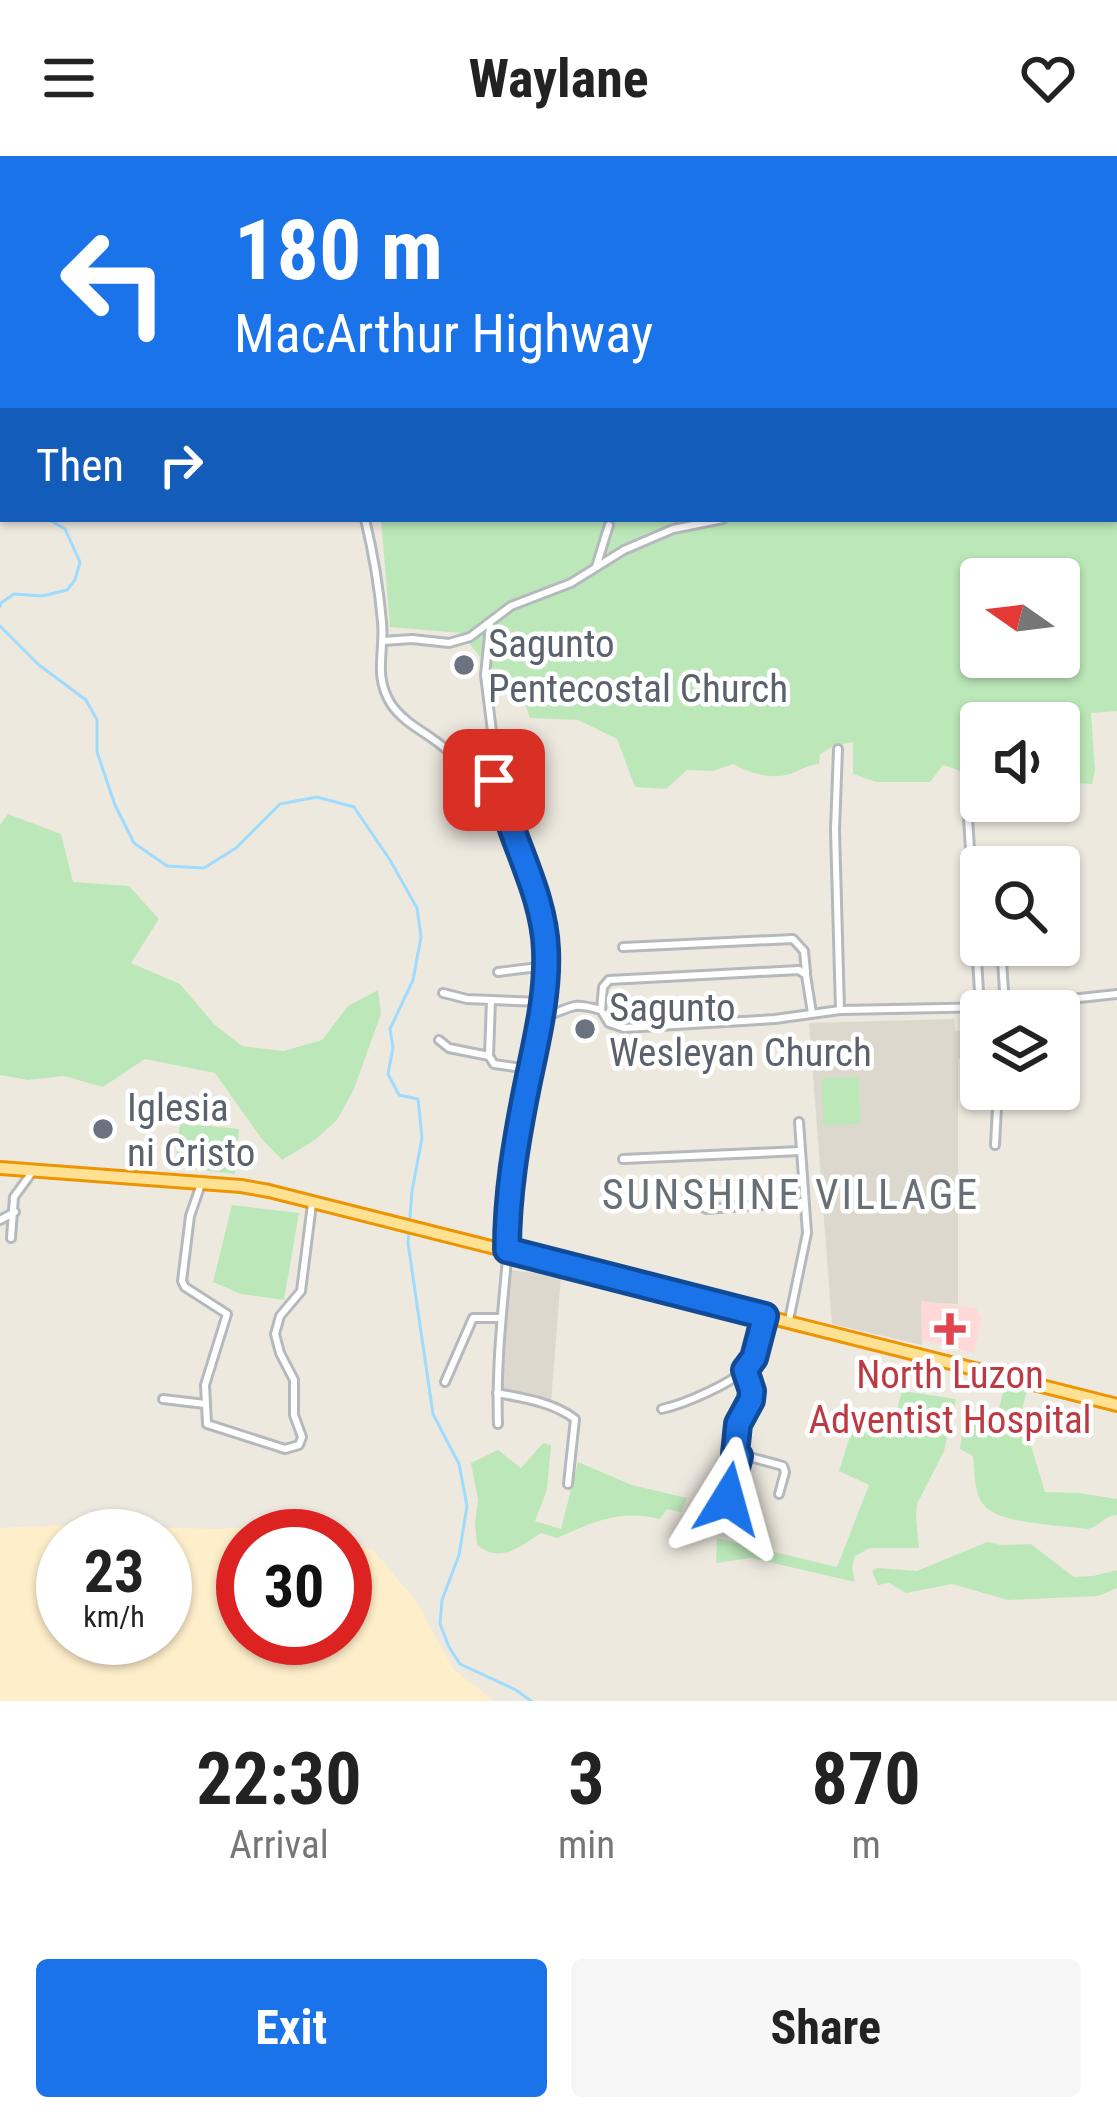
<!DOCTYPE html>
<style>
body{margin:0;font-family:"Roboto Condensed",sans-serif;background:#f6f6f6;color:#222;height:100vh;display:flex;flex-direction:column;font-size:45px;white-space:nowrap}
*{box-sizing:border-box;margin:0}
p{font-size:39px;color:#767676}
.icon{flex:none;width:66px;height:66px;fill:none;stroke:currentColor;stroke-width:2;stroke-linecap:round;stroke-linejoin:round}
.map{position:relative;height:1545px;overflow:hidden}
.details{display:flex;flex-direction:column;background:#fff;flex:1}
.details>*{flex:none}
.banner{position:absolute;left:0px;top:0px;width:1119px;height:366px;box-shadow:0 3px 9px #0004;background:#1a73e8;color:#fff;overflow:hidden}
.needle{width:78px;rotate:284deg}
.controls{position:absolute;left:960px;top:402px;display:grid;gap:24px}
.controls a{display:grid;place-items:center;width:120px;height:120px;border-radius:12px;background:#fff;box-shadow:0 3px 9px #0004;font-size:60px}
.speed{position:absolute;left:36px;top:1353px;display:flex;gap:24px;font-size:60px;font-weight:700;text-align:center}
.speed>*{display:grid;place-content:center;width:156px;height:156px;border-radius:50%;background:#fff;box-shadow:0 3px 9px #0004;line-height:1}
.speed small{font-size:30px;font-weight:400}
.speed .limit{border:18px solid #d22;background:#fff;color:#111}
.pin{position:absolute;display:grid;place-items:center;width:102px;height:102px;color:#fff;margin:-51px;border-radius:24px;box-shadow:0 6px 18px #0006}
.me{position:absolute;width:132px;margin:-66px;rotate:8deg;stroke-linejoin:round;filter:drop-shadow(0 0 9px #0008)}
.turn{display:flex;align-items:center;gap:42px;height:252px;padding:0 36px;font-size:54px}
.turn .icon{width:156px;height:156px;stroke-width:2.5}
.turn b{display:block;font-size:84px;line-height:102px}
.then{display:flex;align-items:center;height:114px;padding:0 36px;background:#0003;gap:24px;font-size:45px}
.eta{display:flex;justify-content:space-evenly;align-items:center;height:204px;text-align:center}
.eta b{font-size:72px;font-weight:700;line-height:84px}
.primary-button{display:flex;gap:24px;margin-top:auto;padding:24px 36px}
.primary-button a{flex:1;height:138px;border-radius:12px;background:#1a73e8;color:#fff;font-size:48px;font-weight:700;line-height:138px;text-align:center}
.primary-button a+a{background:#f6f6f6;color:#222}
header{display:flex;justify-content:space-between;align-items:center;height:156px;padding:0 36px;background:#fff;font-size:54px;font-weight:700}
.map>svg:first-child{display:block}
</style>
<header><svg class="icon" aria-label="menu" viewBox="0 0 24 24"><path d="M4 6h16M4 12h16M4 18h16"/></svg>Waylane<svg class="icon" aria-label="heart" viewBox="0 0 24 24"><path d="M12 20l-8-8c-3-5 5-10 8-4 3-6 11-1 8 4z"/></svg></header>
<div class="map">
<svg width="1117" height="1545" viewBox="0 0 1117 1545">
<rect width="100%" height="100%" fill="#eee9df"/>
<g fill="#ddd8ce">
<path d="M 954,863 L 955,875 L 972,874 L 973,902 L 958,903 L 958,1148 L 921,1146 L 922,1189 L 832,1168 L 809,867 Z"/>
<path d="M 508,1114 L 561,1120 L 551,1246 L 503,1237 L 500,1232 Z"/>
</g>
<path fill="#fed9d8" d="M 921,1145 L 976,1152 L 981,1162 L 974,1197 L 922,1184 Z"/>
<g fill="#bce8b9" fill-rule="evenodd">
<path d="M 0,0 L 1075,0 L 1072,3 L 3,3 L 3,100 L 0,100 Z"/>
<path d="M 1117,205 L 1117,555 L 1091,557 L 1095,614 L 1092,628 L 1059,626 L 1059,567 L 981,567 L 981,627 L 978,621 L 943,609 L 930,626 L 876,626 L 853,618 L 853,586 L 834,590 L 820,598 L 819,608 C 807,609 801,614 790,618 C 770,624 750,617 733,608 L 713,615 L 687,614 L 666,633 L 635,631 L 617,583 L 578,564 L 530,562 L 523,542 L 501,527 L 461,477 L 390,471 L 381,363 L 1116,363 ZM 981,423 L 1059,423 L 1059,501 L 981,501 Z"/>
<path d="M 8,658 L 61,678 L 73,726 L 129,730 L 159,763 L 131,807 L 180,828 L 214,868 L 242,890 L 284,895 L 322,884 L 348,850 L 378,834 L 381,858 L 354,933 L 337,964 L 315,984 L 282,1004 L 261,982 L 215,917 L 145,903 L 103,931 L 64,920 L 28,924 L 0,919 L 0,669 Z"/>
<path d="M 859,921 L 860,968 L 823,969 L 822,922 Z"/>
<path d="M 180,967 L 239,973 L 235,1018 L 175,1011 Z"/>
<path d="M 232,1049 L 299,1057 L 284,1144 L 241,1138 L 213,1126 Z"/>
<path d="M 1005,1228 L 1027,1235 L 1021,1256 L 1045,1336 L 1079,1337 L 1117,1343 L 1117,1359 C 1104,1360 1099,1371 1087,1373 C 1062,1369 998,1369 983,1348 C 974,1337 975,1315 973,1300 L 960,1293 L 965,1255 L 997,1261 Z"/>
<path d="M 902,1235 L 956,1243 L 944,1295 L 917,1348 L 916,1361 L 919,1392 L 870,1392 L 855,1400 L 852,1411 L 855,1426 L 751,1402 L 716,1407 L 717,1382 L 837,1411 L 869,1329 L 839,1315 L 856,1261 L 894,1265 Z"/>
<path d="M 543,1287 L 551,1289 L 547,1334 L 535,1365 L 561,1373 L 578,1306 L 632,1329 L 687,1342 L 681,1356 L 667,1353 L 660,1363 C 619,1353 593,1366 557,1382 L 541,1377 C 520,1391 500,1408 477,1389 L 475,1368 L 478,1344 L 471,1307 L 498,1294 L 521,1312 Z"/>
<path d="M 987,1386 L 1001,1389 L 1031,1388 L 1074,1421 L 1093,1420 L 1117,1414 L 1117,1432 L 1098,1440 L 1008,1444 L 952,1428 L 906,1437 L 889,1427 L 878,1429 L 872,1415 L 877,1412 L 917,1415 Z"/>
</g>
<path fill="#feeeca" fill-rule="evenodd" d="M 67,1369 L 217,1373 L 277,1369 L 337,1378 L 342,1380 L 243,1380 L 243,1482 L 345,1482 L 345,1381 L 374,1395 L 416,1445 L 454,1514 L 494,1545 L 0,1545 L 0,1372 ZM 63,1380 L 165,1380 L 165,1482 L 63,1482 Z"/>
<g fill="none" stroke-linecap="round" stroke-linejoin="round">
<g stroke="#9edbff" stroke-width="3">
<path d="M 0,100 L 3,100"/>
<path d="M 1116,208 L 1117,208"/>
<path d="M 0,301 L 3,300"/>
<path d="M 0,330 L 3,334"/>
<path d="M 0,451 L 1,447 L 14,438 L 42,440 L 67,434 L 75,424 L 80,406 L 65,373 L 48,363"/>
<path d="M 0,470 L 39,509 L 86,544 L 97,564 L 97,596 L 115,649 L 134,687 L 167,710 L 204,712 L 236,692 L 280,648 L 317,641 L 354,651 L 390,704 L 417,752 L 421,781 L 413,824 L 390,873 L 393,892 L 388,918 L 399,939 L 418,943 L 422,982 L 412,1035 L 408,1087 L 433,1258 L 459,1308 L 467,1350 L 459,1399 L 442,1444 L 440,1468 L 449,1491 L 460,1508 L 516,1534 L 531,1545"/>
</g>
<g stroke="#b5b9be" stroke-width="12">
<g id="minor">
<path d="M 247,0 L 248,3"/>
<path d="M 982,3 L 984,0"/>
<path d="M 365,363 C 373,396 379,431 382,466 C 385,496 373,519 391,548 C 406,570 431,578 449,596 C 466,615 462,628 492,623 L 498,627 C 509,683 544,736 546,794 C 549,864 525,934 513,1003 C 508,1036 509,1069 507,1103 C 502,1158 496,1213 498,1268"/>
<path d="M 596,411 L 609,369"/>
<path d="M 490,470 L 485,519 L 498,624"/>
<path d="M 383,485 L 412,483 L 449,487 L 470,481 L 511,450 L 571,427 L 624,394 L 673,373 L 723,363"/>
<path d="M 838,593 L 835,674 L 840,854"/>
<path d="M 967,646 L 980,851"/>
<path d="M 1001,789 L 1005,850"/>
<path d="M 623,791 L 793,783 L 804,795 L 806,816"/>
<path d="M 498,816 L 546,810"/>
<path d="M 443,837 L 467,843 L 491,844 L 489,900"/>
<path d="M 491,844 L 541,846"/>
<path d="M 601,854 L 603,831 L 609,824 L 799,814 L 806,819 L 812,857"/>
<path d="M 540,859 C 555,860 561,853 575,850 C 583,849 593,852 601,854 L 609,867 L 624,872 L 775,863 L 840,854 L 996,851 L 1117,838"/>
<path d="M 439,884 L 449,892 L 489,900 L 494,908 L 529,913"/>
<path d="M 995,989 L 998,933"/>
<path d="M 623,1003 L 800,995"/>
<path d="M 201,1028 L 190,1060 L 182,1125 L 185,1131 L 227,1158 L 205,1229 L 207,1268 L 285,1293 L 299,1289 L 302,1281 L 294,1259 L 294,1224 L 280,1197 L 275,1178 L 280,1160 L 301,1135 L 312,1048"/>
<path d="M 706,1053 L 804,1046"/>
<path d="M 0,1064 L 15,1056"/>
<path d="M 11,1082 L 14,1041 L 33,1015"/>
<path d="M 789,1164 L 807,1077 L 799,966"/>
<path d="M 745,1213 L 751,1235 L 751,1244 L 738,1268 L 735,1297 L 783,1310 L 785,1316 L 779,1338"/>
<path d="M 445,1226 L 473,1162 L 501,1162"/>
<path d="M 497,1237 C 523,1242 553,1246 575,1263 L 568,1328"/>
<path d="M 163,1243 L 205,1248"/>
<path d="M 662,1253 C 684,1248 737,1226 750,1208 C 759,1195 761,1175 765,1160"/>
<path d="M 738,1302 L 728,1343 L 729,1346 L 739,1348"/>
</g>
</g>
<g stroke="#ed9400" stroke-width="16">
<path id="trunk" d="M 0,1012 L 241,1030 L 269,1035 L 1117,1249"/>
</g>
<use href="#minor" stroke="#fff" stroke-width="6"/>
<use href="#trunk" stroke="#ffe194" stroke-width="10"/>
</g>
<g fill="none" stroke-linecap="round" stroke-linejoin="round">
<g stroke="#114b97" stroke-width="30">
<path id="route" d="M 494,624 L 498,627 C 510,683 544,736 546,794 C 548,839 536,886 527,930 C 516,985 507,1038 507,1094 L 765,1160 L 754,1202 L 745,1214 L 752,1235 L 751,1244 L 738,1268 L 735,1298 L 739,1300 L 728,1343"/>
</g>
<use href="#route" stroke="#1a73e8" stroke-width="21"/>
</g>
<g fill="#6b7280" stroke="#fff" stroke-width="4.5">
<circle cx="464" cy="509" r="12"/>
<circle cx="585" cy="873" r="12"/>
<circle cx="103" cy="973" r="12"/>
</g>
<path fill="#e0444e" stroke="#fff" stroke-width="4.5" d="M944 1155h12v12h12v12h-12v12h-12v-12h-12v-12h12z"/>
<g text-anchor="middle" stroke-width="9" stroke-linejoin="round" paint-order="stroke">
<g font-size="39" fill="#5b616d" stroke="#fff" text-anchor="start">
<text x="488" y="501">Sagunto<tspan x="488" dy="45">Pentecostal Church</tspan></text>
<text x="609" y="865">Sagunto<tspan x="609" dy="45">Wesleyan Church</tspan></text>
<text x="127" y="965">Iglesia<tspan x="127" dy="45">ni Cristo</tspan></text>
</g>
<g font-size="39" fill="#be3a42" stroke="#fff">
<text x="950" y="1232">North Luzon<tspan x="950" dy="45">Adventist Hospital</tspan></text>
</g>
<g font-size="42" letter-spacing="3" fill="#697075" stroke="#fff">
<text x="791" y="1053">SUNSHINE VILLAGE</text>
</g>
</g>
</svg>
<div class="controls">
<a><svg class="needle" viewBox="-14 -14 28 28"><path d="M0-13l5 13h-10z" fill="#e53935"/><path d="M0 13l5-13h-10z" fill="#767676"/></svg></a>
<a><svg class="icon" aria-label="sound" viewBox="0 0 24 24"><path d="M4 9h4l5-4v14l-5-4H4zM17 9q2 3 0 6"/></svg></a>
<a><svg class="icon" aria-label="search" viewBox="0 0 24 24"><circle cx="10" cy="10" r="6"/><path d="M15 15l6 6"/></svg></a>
<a><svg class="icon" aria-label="layers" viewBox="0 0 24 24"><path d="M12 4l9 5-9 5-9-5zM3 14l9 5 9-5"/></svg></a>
</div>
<div class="speed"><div>23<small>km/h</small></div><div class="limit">30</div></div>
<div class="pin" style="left:494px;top:624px;background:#d93025"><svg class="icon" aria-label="arrive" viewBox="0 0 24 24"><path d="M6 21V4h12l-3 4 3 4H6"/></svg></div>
<svg class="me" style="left:728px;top:1343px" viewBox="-20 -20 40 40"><path d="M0-17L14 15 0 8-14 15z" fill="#1a73e8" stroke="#fff" stroke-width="4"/></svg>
<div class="banner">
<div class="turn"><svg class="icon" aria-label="left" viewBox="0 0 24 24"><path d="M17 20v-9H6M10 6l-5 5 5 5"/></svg><div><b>180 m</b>MacArthur Highway</div></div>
<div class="then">Then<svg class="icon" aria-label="right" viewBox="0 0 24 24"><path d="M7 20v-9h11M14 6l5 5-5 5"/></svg></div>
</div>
</div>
<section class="details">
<div class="eta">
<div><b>22:30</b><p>Arrival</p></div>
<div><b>3</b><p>min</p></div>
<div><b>870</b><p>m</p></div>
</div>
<div class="primary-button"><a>Exit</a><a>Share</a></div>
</section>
